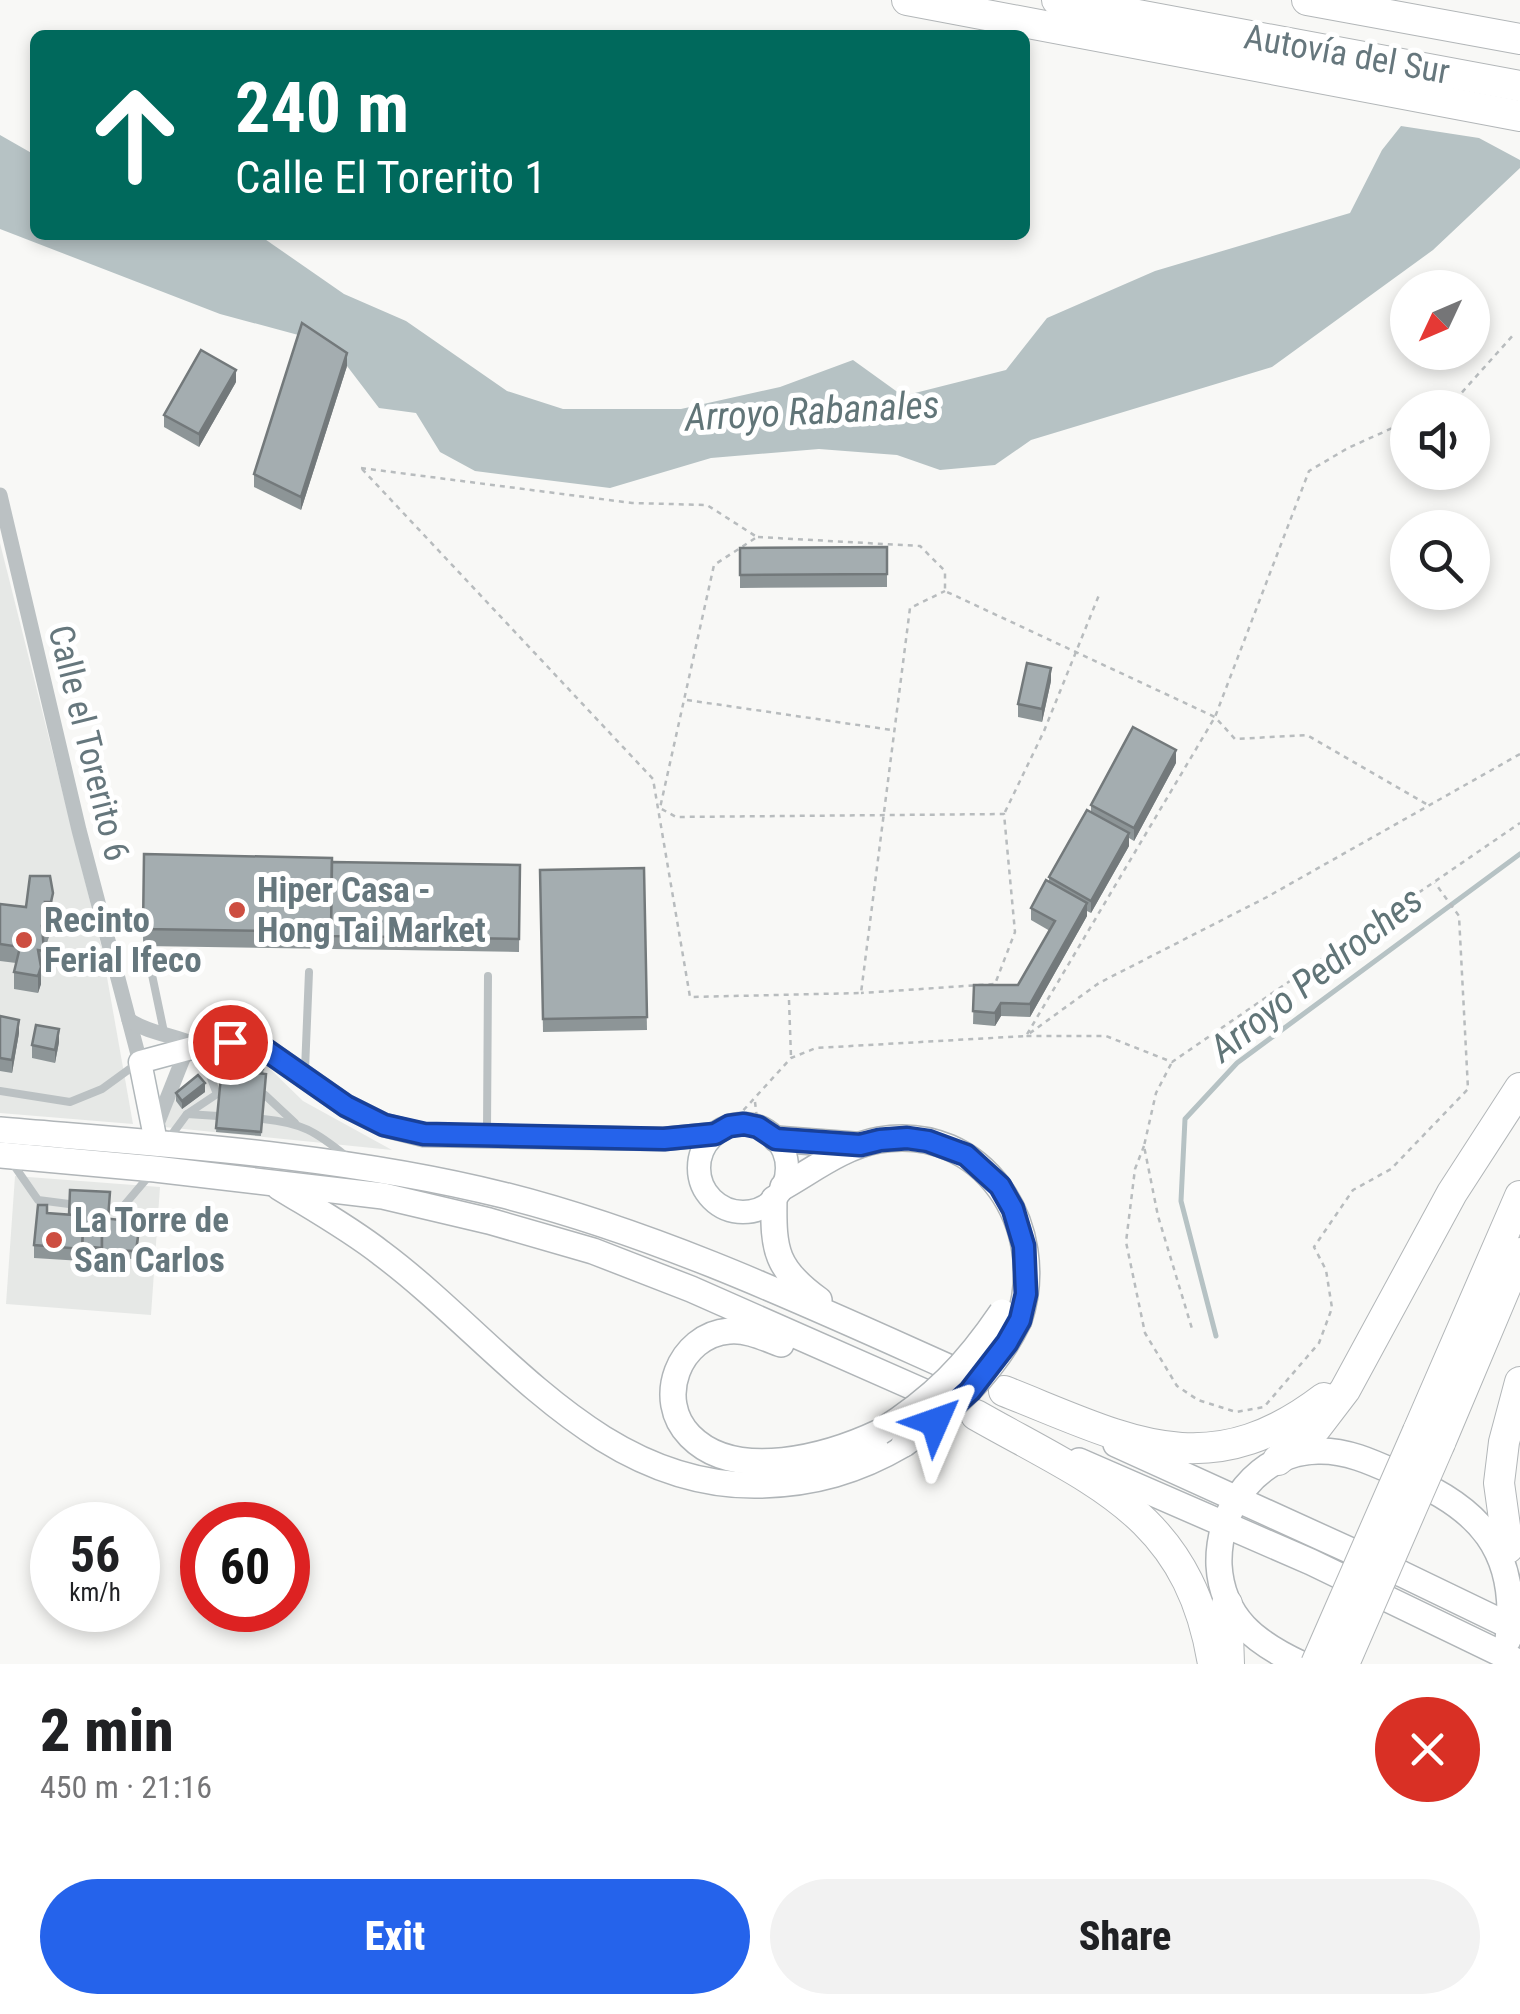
<!DOCTYPE html>
<meta charset="utf-8">
<style>
body{margin:0;font-family:"Roboto Condensed",sans-serif;background:#f2f2f2;color:#202124;height:100vh;display:flex;flex-direction:column;font-size:38px;white-space:nowrap}
*{box-sizing:border-box;margin:0}
p{font-size:32px;color:#757577}
.icon{flex:none;width:55px;height:55px;fill:none;stroke:currentColor;stroke-width:2;stroke-linecap:round;stroke-linejoin:round}
.map{position:relative;height:1664px;overflow:hidden}
.panel{display:flex;flex-direction:column;background:#fff;flex:1}
.panel>*{flex:none}
.banner{position:absolute;left:30px;top:30px;width:1000px;height:210px;border-radius:15px;box-shadow:0 5px 15px #0003;background:#00695c;color:#fff;overflow:hidden}
.needle{width:65px;rotate:226deg}
.tools{position:absolute;left:1390px;top:270px;display:grid;gap:20px}
.tools a{display:grid;place-items:center;width:100px;height:100px;border-radius:50%;background:#fff;box-shadow:0 5px 15px #0003;font-size:50px}
.speed{position:absolute;left:30px;top:1502px;display:flex;gap:20px;font-size:50px;font-weight:700;text-align:center}
.speed>*{display:grid;place-content:center;width:130px;height:130px;border-radius:50%;background:#fff;box-shadow:0 5px 15px #0003;line-height:1}
.speed small{font-size:25px;font-weight:400}
.speed .limit{border:15px solid #d22;background:#fff;color:#111}
.pin{position:absolute;display:grid;place-items:center;width:85px;height:85px;color:#fff;margin:-42px;border:5px solid #fff;border-radius:50%;box-shadow:0 2px 10px #0007}
.me{position:absolute;width:110px;margin:-55px;rotate:47deg;stroke-linejoin:round;filter:drop-shadow(0 0 8px #0008)}
.turn{display:flex;align-items:center;gap:35px;height:210px;padding:0 40px;font-size:45px}
.turn .icon{width:130px;height:130px;stroke-width:2.5}
.turn b{display:block;font-size:70px;line-height:85px}
.round{display:grid;place-items:center;flex:none;width:105px;height:105px;border-radius:52px;background:#f2f2f2}
.overview{display:flex;align-items:center;justify-content:space-between;height:170px;padding:0 40px}
h1{font-size:60px;font-weight:800;line-height:75px}
.cta{display:flex;gap:20px;margin-top:auto;padding:20px 40px}
.cta a{flex:1;height:115px;border-radius:60px;background:#2563eb;color:#fff;font-size:40px;font-weight:800;line-height:115px;text-align:center}
.cta a+a{background:#f2f2f2;color:#202124}
.map>svg:first-child{display:block}
</style>
<div class="map">
<svg width="1520" height="1664" viewBox="0 0 1520 1664">
<rect width="100%" height="100%" fill="#f8f8f6"/>
<g fill="#e6e8e6">
<path d="M 0,543 L 102,949 L 133,1124 L 0,1113 Z"/>
<path d="M 229,1060 L 264,1063 L 303,1101 L 392,1150 L 164,1127 L 171,1102 L 200,1072 Z"/>
<path d="M 15,1176 L 160,1187 L 151,1315 L 6,1304 Z"/>
</g>
<path fill="#b6c2c4" d="M 1401,126 L 1479,138 L 1520,160 L 1520,168 L 1433,250 L 1272,367 L 1031,440 L 995,465 L 940,470 L 897,455 L 819,449 L 711,458 L 610,488 L 475,471 L 440,452 L 416,413 L 379,408 L 347,366 L 302,336 L 220,314 L 0,229 L 0,135 L 35,155 L 35,235 L 259,235 L 344,294 L 406,321 L 507,391 L 563,409 L 681,409 L 780,387 L 853,360 L 903,396 L 1006,370 L 1047,318 L 1155,271 L 1350,213 L 1382,150 Z"/>
<g fill="none" stroke-linecap="round" stroke-linejoin="round">
<path stroke="#b6c2c4" stroke-width="5" d="M 1216,1336 L 1181,1201 L 1185,1119 L 1237,1063 L 1520,854"/>
<g stroke="#b0b7ba" stroke-width="25">
<g id="secondary">
<circle cx="743" cy="1168" r="44"/>
<path d="M 152,1143 L 154,1132 L 140,1062 L 203,1045 L 230,1042 L 260,1046 L 346,1106 L 384,1125 L 424,1135 L 664,1139 L 715,1134"/>
</g>
</g>
<g stroke="#b0b5b8" stroke-width="28">
<g id="primary">
<path d="M 0,1130 C 163,1144 344,1155 503,1195 C 666,1236 822,1311 975,1379"/>
<path d="M 776,1139 L 854,1145"/>
<path d="M 0,1155 L 155,1169 L 383,1196 L 489,1221 L 593,1251 L 691,1289 L 947,1402"/>
<path d="M 279,1187 C 313,1208 349,1228 381,1253 C 499,1341 597,1488 759,1485 C 813,1484 858,1471 904,1444"/>
<path d="M 783,1187 C 813,1170 844,1146 879,1140 C 983,1122 1050,1227 1019,1320"/>
<path d="M 774,1199 C 773,1251 776,1269 819,1300"/>
<path d="M 781,1344 C 765,1338 746,1329 729,1331 C 679,1335 654,1400 690,1436 C 736,1483 829,1456 880,1432"/>
<path d="M 1116,1444 L 1402,1574 L 1520,1631"/>
<path d="M 1079,1461 L 1311,1562 L 1520,1663"/>
<path d="M 1301,1664 C 1256,1643 1222,1618 1219,1565 C 1217,1508 1258,1452 1318,1451 C 1349,1450 1378,1465 1405,1477 C 1477,1507 1520,1550 1508,1640"/>
</g>
</g>
<g stroke="#b2b6b8" stroke-width="32">
<g id="highway">
<path d="M 907,0 L 1520,116"/>
<path d="M 1057,0 L 1520,86"/>
<path d="M 1307,0 L 1520,39"/>
<path d="M 1004,1391 C 1126,1439 1206,1488 1324,1398"/>
<path d="M 976,1415 C 1094,1482 1189,1514 1213,1664"/>
<path d="M 1418,1431 L 1520,1196"/>
<path d="M 1440,1443 L 1520,1253"/>
<path d="M 1278,1460 L 1316,1428 L 1345,1390 L 1452,1193 L 1520,1088"/>
<path d="M 1508,1548 L 1499,1483 L 1504,1442 L 1520,1382"/>
<path d="M 1227,1604 L 1229,1664"/>
</g>
</g>
<g stroke="#b8bcbe" stroke-width="2.5" stroke-dasharray="5 5" stroke-linecap="butt">
<path d="M 1437,408 L 1456,399 L 1515,333"/>
<path d="M 361,468 L 632,503 L 707,505 L 757,537 L 714,565 L 660,808 L 676,817 L 1004,814 L 1015,932 L 995,984 L 861,993"/>
<path d="M 362,469 L 653,779 L 690,997 L 861,993 L 910,608 L 945,591"/>
<path d="M 758,537 L 920,546 L 945,571 L 945,591 L 1215,717 L 1235,739 L 1307,735 L 1428,805"/>
<path d="M 687,700 L 892,730"/>
<path d="M 1520,754 L 1267,897 L 1099,983 L 1026,1036 L 1106,1036 L 1172,1062 L 1520,823"/>
<path d="M 1005,812 L 1044,731 L 1099,595"/>
<path d="M 789,1000 L 791,1057"/>
<path d="M 1171,1064 L 1156,1093 L 1144,1146 L 1158,1216 L 1193,1332"/>
<path d="M 755,1102 L 758,1127"/>
<path d="M 730,1125 L 791,1058 L 816,1048 L 1026,1036 L 1215,717 L 1309,471 L 1348,448 L 1408,421"/>
<path d="M 1144,1146 L 1135,1169 L 1126,1242 L 1145,1333 L 1177,1386 L 1198,1400 L 1236,1412 L 1264,1407 L 1319,1343 L 1332,1308 L 1326,1270 L 1314,1247 L 1353,1190 L 1391,1169 L 1468,1089 L 1459,916 L 1435,883"/>
</g>
<g stroke="#bbc1c3" stroke-width="8">
<path d="M 151,970 L 164,1032"/>
<path d="M 200,1050 L 217,1094"/>
<path d="M 305,1070 L 309,972"/>
<path d="M 0,1091 L 70,1102 L 102,1089 L 135,1065"/>
<path d="M 265,1095 L 295,1123"/>
<path d="M 187,1114 L 220,1092"/>
<path d="M 263,1119 C 302,1123 315,1131 346,1156"/>
<path d="M 487,1131 L 488,976"/>
<path d="M 170,1137 L 187,1114 L 218,1116"/>
<path d="M 13,1164 L 38,1200 L 69,1204"/>
<path d="M 109,1209 L 121,1209 L 149,1176"/>
</g>
<g stroke="#bbc1c3" stroke-width="15">
<path d="M 0,495 L 79,830 L 140,1062"/>
<path d="M 129,1020 C 150,1034 175,1035 198,1046"/>
<path d="M 155,1129 L 186,1051"/>
</g>
<use href="#secondary" stroke="#fff" stroke-width="22"/>
<use href="#primary" stroke="#fff" stroke-width="25"/>
<use href="#highway" stroke="#fff" stroke-width="30"/>
<g stroke="#b0b5b8" stroke-width="28" stroke-linecap="butt">
<g id="primary-bridge">
<path d="M 880,1432 C 934,1398 966,1365 1002,1312"/>
<path d="M 904,1444 C 951,1411 994,1373 1019,1320"/>
</g>
</g>
<g stroke="#b2b6b8" stroke-width="32" stroke-linecap="butt">
<g id="highway-bridge">
<path d="M 1316,1664 L 1418,1431"/>
<path d="M 1344,1664 L 1440,1443"/>
</g>
</g>
<use href="#primary-bridge" stroke="#fff" stroke-width="25"/>
<use href="#highway-bridge" stroke="#fff" stroke-width="30"/>
</g>
<g fill="#8d9597">
<path d="M 347,366 L 301,510 L 254,487 L 254,474 Z"/>
<path d="M 236,382 L 199,447 L 164,427 L 164,415 Z"/>
<path d="M 887,547 L 887,587 L 740,588 L 740,548 Z"/>
<path d="M 1051,681 L 1042,722 L 1018,717 L 1018,704 Z"/>
<path d="M 1176,763 L 1134,841 L 1129,838 L 1129,846 L 1091,913 L 1087,911 L 1087,916 L 1030,1017 L 1001,1016 L 995,1026 L 973,1024 L 974,985 L 1018,985 L 1050,931 L 1031,920 L 1031,908 L 1049,882 L 1049,877 L 1091,812 L 1091,805 Z"/>
<path d="M 144,854 L 332,862 L 520,865 L 519,952 L 143,946 Z"/>
<path d="M 644,868 L 647,1030 L 543,1032 L 540,870 Z"/>
<path d="M 50,876 L 53,910 L 51,919 L 49,919 L 49,937 L 47,943 L 43,943 L 44,968 L 41,968 L 41,984 L 38,993 L 14,989 L 14,972 L 16,963 L 0,961 L 0,904 L 26,907 Z"/>
<path d="M 0,1016 L 19,1033 L 12,1073 L 0,1071 Z"/>
<path d="M 59,1042 L 55,1063 L 32,1058 L 32,1045 Z"/>
<path d="M 264,1054 L 261,1136 L 216,1132 L 222,1066 L 227,1066 Z"/>
<path d="M 205,1092 L 182,1109 L 176,1101 L 176,1093 Z"/>
<path d="M 108,1219 L 140,1230 L 136,1259 L 102,1258 L 102,1252 L 82,1250 L 82,1249 L 82,1261 L 34,1258 L 34,1245 Z"/>
</g>
<g fill="#73797b">
<path d="M 347,353 L 347,366 L 301,510 L 301,497 Z"/>
<path d="M 236,370 L 236,382 L 199,447 L 199,434 Z"/>
<path d="M 1051,668 L 1051,681 L 1042,722 L 1042,709 Z"/>
<path d="M 1176,750 L 1176,763 L 1134,841 L 1134,828 Z"/>
<path d="M 1129,833 L 1129,846 L 1091,913 L 1091,901 Z"/>
<path d="M 1087,903 L 1087,916 L 1030,1017 L 1030,1004 Z"/>
<path d="M 41,967 L 41,984 L 38,993 L 38,976 Z"/>
<path d="M 1001,1003 L 1001,1016 L 995,1026 L 995,1013 Z"/>
<path d="M 19,1020 L 19,1033 L 12,1073 L 12,1060 Z"/>
<path d="M 59,1029 L 59,1042 L 55,1063 L 55,1050 Z"/>
<path d="M 205,1083 L 205,1092 L 182,1109 L 182,1101 Z"/>
</g>
<g fill="#a4adb0" stroke="#73797b" stroke-width="2.5">
<path d="M 302,323 L 347,353 L 301,497 L 254,474 Z"/>
<path d="M 201,350 L 236,370 L 199,434 L 164,415 Z"/>
<path d="M 887,547 L 887,574 L 740,575 L 740,548 Z"/>
<path d="M 1027,663 L 1051,668 L 1042,709 L 1018,704 Z"/>
<path d="M 1133,727 L 1176,750 L 1134,828 L 1091,805 Z"/>
<path d="M 1087,810 L 1129,833 L 1091,901 L 1049,877 Z"/>
<path d="M 144,854 L 332,858 L 331,932 L 143,929 Z"/>
<path d="M 332,862 L 520,865 L 519,939 L 331,936 Z"/>
<path d="M 644,868 L 647,1017 L 543,1019 L 540,870 Z"/>
<path d="M 30,876 L 50,876 L 53,893 L 51,902 L 45,902 L 49,920 L 47,926 L 42,926 L 44,951 L 38,950 L 41,967 L 38,976 L 14,972 L 20,947 L 0,944 L 0,904 L 26,907 Z"/>
<path d="M 1046,880 L 1087,903 L 1030,1004 L 1001,1003 L 995,1013 L 973,1011 L 974,985 L 1018,985 L 1055,921 L 1031,908 Z"/>
<path d="M 0,1016 L 19,1020 L 12,1060 L 0,1058 Z"/>
<path d="M 36,1025 L 59,1029 L 55,1050 L 32,1045 Z"/>
<path d="M 229,1051 L 264,1054 L 263,1069 L 227,1066 Z"/>
<path d="M 222,1066 L 227,1066 L 227,1070 L 266,1074 L 261,1132 L 216,1128 Z"/>
<path d="M 198,1075 L 205,1083 L 182,1101 L 176,1093 Z"/>
<path d="M 70,1190 L 110,1192 L 108,1219 L 102,1218 L 102,1248 L 82,1246 L 83,1224 L 73,1224 L 73,1215 L 69,1215 Z"/>
<path d="M 38,1205 L 47,1205 L 47,1213 L 73,1215 L 73,1224 L 83,1224 L 82,1249 L 34,1245 Z"/>
<path d="M 102,1218 L 140,1222 L 136,1251 L 102,1250 Z"/>
</g>
<g fill="none" stroke-linecap="round" stroke-linejoin="round">
<g stroke="#184099" stroke-width="25">
<path id="route" d="M 230,1042 L 260,1046 L 346,1106 L 384,1125 L 424,1134 L 664,1139 L 715,1134 L 729,1126 L 744,1124 L 758,1127 L 776,1139 L 860,1145 L 880,1140 L 907,1138 L 928,1141 L 966,1155 L 1000,1186 L 1013,1209 L 1024,1246 L 1026,1294 L 1020,1320 L 1007,1343 L 970,1391 L 935,1422"/>
</g>
<use href="#route" stroke="#2563eb" stroke-width="18"/>
</g>
<g fill="#cd4e41" stroke="#fff" stroke-width="4">
<circle cx="237" cy="910" r="10"/>
<circle cx="24" cy="940" r="10"/>
<circle cx="54" cy="1240" r="10"/>
</g>
<g text-anchor="middle" stroke-width="10" stroke-linejoin="round" paint-order="stroke">
<g font-size="35" fill="#66777d" stroke="#fff">
<text transform="translate(1347 54) rotate(10)" y="12">Autovía del Sur</text>
<text transform="translate(89 743) rotate(76)" y="12">Calle el Torerito 6</text>
</g>
<g font-size="35" font-weight="bold" fill="#66777d" stroke="#fff" text-anchor="start">
<text x="257" y="902">Hiper Casa -<tspan x="257" dy="40">Hong Tai Market</tspan></text>
<text x="44" y="932">Recinto<tspan x="44" dy="40">Ferial Ifeco</tspan></text>
<text x="74" y="1232">La Torre de<tspan x="74" dy="40">San Carlos</tspan></text>
</g>
<g font-size="38" font-style="italic" fill="#617578" stroke="#fff">
<text transform="translate(812 411) rotate(-3)" y="13">Arroyo Rabanales</text>
<text transform="translate(1316 974) rotate(-38)" y="13">Arroyo Pedroches</text>
</g>
</g>
</svg>
<div class="tools">
<a><svg class="needle" viewBox="-14 -14 28 28"><path d="M0-13l5 13h-10z" fill="#e53935"/><path d="M0 13l5-13h-10z" fill="#757577"/></svg></a>
<a><svg class="icon" aria-label="sound" viewBox="0 0 24 24"><path d="M4 9h4l5-4v14l-5-4H4zM17 9q2 3 0 6"/></svg></a>
<a><svg class="icon" aria-label="search" viewBox="0 0 24 24"><circle cx="10" cy="10" r="6"/><path d="M15 15l6 6"/></svg></a>
</div>
<div class="speed"><div>56<small>km/h</small></div><div class="limit">60</div></div>
<div class="pin" style="left:230px;top:1042px;background:#d93025"><svg class="icon" aria-label="arrive" viewBox="0 0 24 24"><path d="M6 21V4h12l-3 4 3 4H6"/></svg></div>
<svg class="me" style="left:935px;top:1422px" viewBox="-20 -20 40 40"><path d="M0-17L14 15 0 8-14 15z" fill="#2563eb" stroke="#fff" stroke-width="4"/></svg>
<div class="banner">
<div class="turn"><svg class="icon" aria-label="ahead" viewBox="0 0 24 24"><path d="M12 20V5M6 11l6-6 6 6"/></svg><div><b>240 m</b>Calle El Torerito 1</div></div>
</div>
</div>
<section class="panel">
<div class="overview"><div><h1>2 min</h1><p>450 m · 21:16</p></div><a class="round" style="background:#d93025;color:#fff"><svg class="icon" aria-label="close" viewBox="0 0 24 24"><path d="M6 6l12 12M18 6L6 18"/></svg></a></div>
<div class="cta"><a>Exit</a><a>Share</a></div>
</section>
